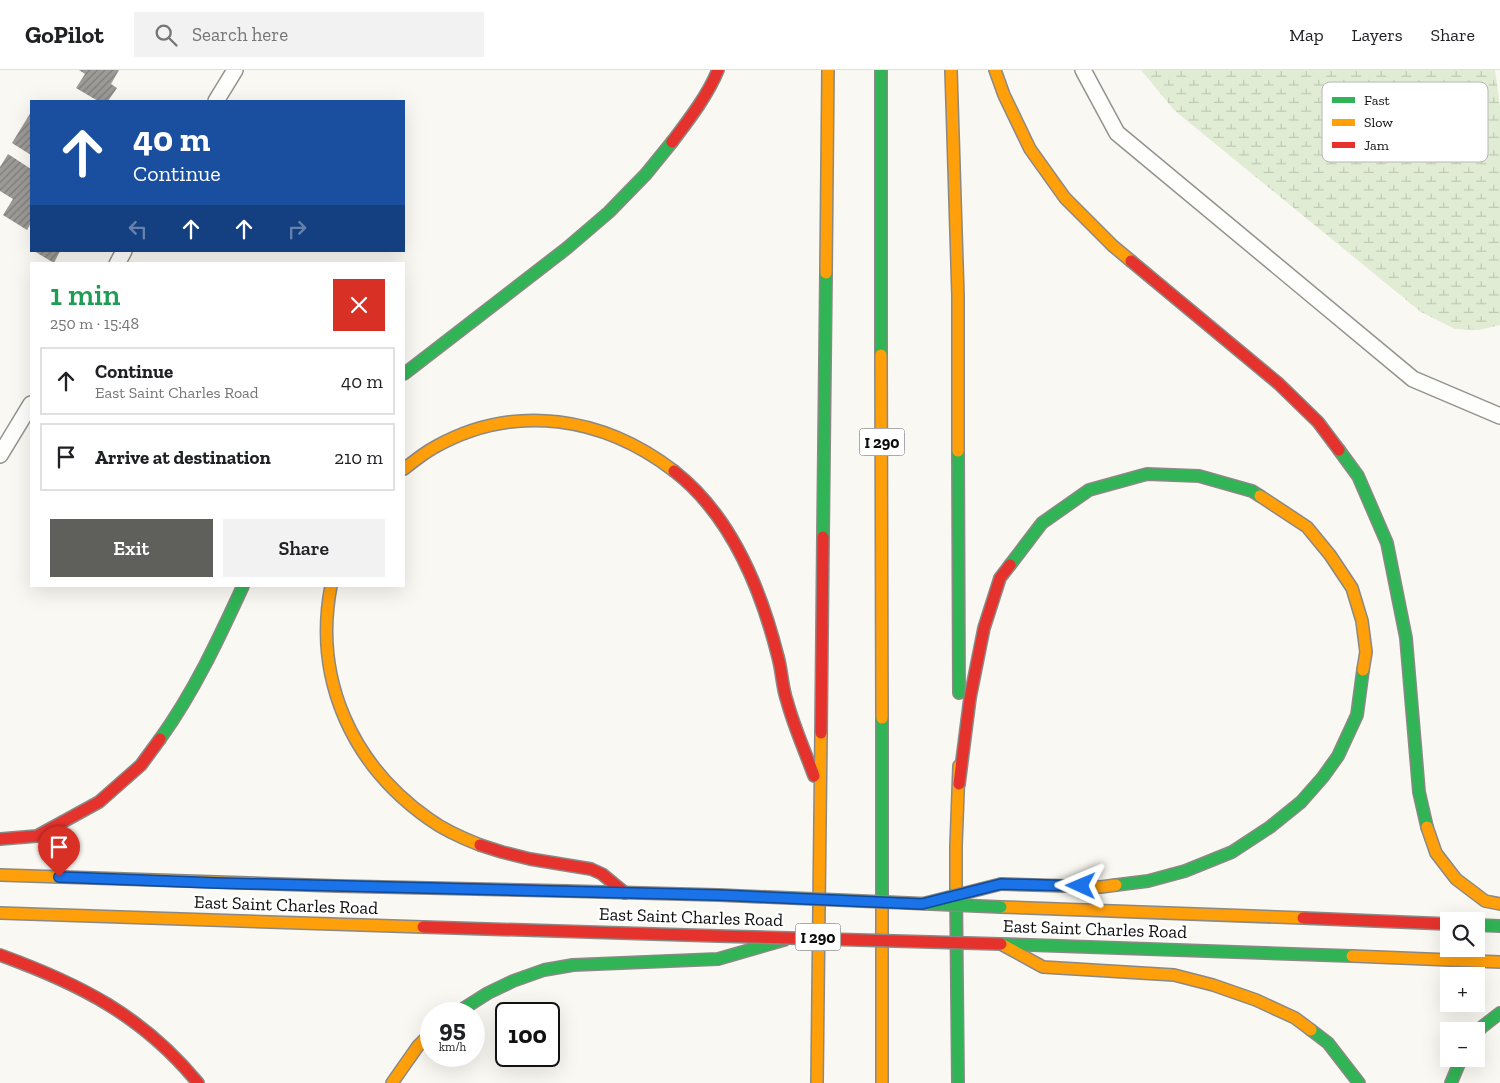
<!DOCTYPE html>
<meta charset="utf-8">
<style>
body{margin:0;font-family:"Zilla Slab",serif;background:#f2f2f2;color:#202124;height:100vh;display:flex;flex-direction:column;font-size:19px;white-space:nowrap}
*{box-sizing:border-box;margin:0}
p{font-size:16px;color:#757577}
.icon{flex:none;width:28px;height:28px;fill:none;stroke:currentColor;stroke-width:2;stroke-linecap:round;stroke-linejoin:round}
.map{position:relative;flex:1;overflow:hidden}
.drawer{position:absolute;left:30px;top:192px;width:375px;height:325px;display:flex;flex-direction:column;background:#fff;border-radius:0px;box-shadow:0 5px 20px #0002}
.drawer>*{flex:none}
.top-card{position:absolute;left:30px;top:30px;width:375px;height:152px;border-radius:0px;box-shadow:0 5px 20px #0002;background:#1a4fa0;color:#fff;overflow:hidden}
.tools{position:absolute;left:1440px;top:842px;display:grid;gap:10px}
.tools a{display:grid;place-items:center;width:45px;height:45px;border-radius:0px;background:#fff;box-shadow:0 5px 20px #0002;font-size:25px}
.speed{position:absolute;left:420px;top:932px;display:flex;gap:10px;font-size:25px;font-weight:700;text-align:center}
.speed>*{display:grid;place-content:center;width:65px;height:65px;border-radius:50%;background:#fff;box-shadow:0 5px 20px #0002;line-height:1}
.speed small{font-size:12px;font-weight:400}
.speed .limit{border:2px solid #111;border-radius:8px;background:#fff;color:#111}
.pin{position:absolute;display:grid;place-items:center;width:42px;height:42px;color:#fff;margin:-51px -21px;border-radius:50% 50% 50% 0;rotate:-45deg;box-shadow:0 0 5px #0007}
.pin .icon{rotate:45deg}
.me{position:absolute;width:55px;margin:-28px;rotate:271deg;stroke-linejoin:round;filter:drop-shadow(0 0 4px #0008)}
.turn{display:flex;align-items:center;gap:18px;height:105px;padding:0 20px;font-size:22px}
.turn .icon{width:65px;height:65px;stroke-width:2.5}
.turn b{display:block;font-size:35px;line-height:42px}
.lanes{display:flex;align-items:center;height:48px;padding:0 20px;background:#0003;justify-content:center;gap:25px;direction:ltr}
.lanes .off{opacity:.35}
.round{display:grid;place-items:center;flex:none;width:52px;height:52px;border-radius:0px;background:#f2f2f2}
.overview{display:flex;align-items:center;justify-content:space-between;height:85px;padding:0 20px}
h1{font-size:30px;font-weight:600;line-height:38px;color:#1e9e55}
.button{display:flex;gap:10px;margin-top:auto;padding:10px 20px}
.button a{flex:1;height:58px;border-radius:0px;background:#5f5f5c;color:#fff;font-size:20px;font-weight:600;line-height:58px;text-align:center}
.button a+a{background:#f2f2f2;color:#202124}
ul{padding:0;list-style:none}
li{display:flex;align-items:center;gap:15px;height:68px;margin:0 10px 8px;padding:0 10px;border:2px solid #e0e0e0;border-radius:0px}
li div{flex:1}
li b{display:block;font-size:19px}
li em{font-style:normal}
header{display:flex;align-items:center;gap:30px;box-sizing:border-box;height:70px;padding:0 25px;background:#fff;border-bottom:1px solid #e0e0e0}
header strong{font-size:24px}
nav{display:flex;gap:28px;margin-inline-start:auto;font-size:18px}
.search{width:350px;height:45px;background:#f2f2f2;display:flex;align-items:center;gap:12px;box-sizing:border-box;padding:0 18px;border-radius:0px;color:#757577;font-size:19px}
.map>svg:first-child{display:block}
</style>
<header>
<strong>GoPilot</strong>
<div class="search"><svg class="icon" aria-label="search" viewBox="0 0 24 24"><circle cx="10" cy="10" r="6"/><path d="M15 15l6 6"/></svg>Search here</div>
<nav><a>Map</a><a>Layers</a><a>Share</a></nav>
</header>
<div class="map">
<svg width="1500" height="1013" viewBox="0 0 1500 1013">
<defs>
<pattern id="wetland-marsh" width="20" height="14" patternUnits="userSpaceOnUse" patternTransform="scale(1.25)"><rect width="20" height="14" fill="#e1ecd4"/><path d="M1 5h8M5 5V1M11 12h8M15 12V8" fill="none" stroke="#c0c9b5"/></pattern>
<pattern id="building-hatch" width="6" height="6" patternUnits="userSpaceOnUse" patternTransform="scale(1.25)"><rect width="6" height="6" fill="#9d9b97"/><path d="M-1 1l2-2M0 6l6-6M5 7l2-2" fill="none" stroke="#7e7d7a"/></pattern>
</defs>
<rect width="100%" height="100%" fill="#faf8f2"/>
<path fill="url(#wetland-marsh)" d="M 1141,0 L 1495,0 L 1500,36 L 1500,255 L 1479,260 L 1455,259 L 1421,242 L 1174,40 Z"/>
<g fill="url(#building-hatch)">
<path d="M 79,0 L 119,0 L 111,14 L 117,18 L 108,31 L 98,31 L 76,18 L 85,4 Z"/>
<path d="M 31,42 L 31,85 L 12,73 Z"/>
<path d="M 8,84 L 31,99 L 31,153 L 27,160 L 3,145 L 13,129 L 0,121 L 0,97 Z"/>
<path d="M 34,181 L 60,181 L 54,193 Z"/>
</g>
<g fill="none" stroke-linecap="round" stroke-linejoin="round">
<g stroke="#939290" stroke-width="18">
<g id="lane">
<path d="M 1083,0 L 1117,63 L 1413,309 L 1500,346"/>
<path d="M 216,31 L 235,0"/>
<path d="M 117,194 L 124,181"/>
<path d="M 0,385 L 31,334"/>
</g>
</g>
<g stroke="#8a8986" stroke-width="14">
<g id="fast">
<path d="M 881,0 L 881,285"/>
<path d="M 404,304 L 567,178 L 609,142 L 646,104 L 672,72"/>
<path d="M 1339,380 L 1358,406 L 1387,473 L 1406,568 L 1419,722 L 1427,757"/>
<path d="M 958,381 L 959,623"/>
<path d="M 823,467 L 826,203"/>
<path d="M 1010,495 L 1042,453 L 1089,420 L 1147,404 L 1199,406 L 1252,421 L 1260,426"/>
<path d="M 882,648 L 882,837"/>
<path d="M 160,669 C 194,622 219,568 243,516"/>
<path d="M 1116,815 L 1148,811 L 1185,801 L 1232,782 L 1270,757 L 1301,732 L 1323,707 L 1338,686 L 1357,645 L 1363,600"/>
<path d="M 956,817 L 958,1013"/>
<path d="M 566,821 L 718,825"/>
<path d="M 1476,855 L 1500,856"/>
<path d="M 1001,874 L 1352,886"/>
<path d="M 455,944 L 488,923 L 513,911 L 544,900 L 573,895 L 718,889 L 784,870"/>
<path d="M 1311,960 L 1328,973 L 1359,1013"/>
<path d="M 1476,964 L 1482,957 L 1500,943"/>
<path d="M 1451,1013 L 1461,989"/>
</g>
</g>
<g stroke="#8a8986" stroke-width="14">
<g id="slow">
<path d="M 951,0 L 958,226 L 958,381"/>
<path d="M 995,0 L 1004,25 L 1030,79 L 1065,128 L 1113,176 L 1131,191"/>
<path d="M 826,203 L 828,0"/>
<path d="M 881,285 L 882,648"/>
<path d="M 404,399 C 414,391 424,383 435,377 C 515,332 604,347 674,401"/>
<path d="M 1260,426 L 1307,457 L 1330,485 L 1352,518 L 1362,551 L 1366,582 L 1363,600"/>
<path d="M 331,516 C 313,609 352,695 429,749 C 444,760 462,768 480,775"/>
<path d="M 1427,757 L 1436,783 L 1456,809 L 1485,831 L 1500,834"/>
<path d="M 0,805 L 337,816"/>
<path d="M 1001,814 L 1101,817 L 1116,815"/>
<path d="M 956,817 L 956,776 L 959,696"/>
<path d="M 882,837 L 882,1013"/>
<path d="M 1001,837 L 1303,848"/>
<path d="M 0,843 L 423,857"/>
<path d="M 1001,874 L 1043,897 L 1174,905 L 1213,915 L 1256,930 L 1295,948 L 1311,960"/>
<path d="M 1352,886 L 1500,892"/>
<path d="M 392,1013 L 418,976 L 431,963"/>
<path d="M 817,1013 L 821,663"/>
</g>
</g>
<g stroke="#8a8986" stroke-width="14">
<g id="jam">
<path d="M 672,72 C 688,51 708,25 718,0"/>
<path d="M 1131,191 L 1279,314 L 1318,352 L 1339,380"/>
<path d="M 674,401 C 731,445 761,519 778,587 C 782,601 782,617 787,631 C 794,657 805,681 814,706"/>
<path d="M 821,663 L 823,467"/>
<path d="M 959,714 L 970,628 L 984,558 L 1000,508 L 1010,495"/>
<path d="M 0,769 L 37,766 L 99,732 L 141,695 L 160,669"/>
<path d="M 480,775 L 502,782 L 530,789 L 591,799 L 602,804 L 625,823"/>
<path d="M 337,816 L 566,821"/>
<path d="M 1303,848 L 1449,854"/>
<path d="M 423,857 L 718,866"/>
<path d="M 0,885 C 80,914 143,946 198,1013"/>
</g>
</g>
<use href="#lane" stroke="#fefefd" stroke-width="15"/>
<use href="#fast" stroke="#30b455" stroke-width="11"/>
<use href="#slow" stroke="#ff9f0a" stroke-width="11"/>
<use href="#jam" stroke="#e5322d" stroke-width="11"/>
<g stroke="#8a8986" stroke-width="14" stroke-linecap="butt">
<g id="fast-bridge">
<path d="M 718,825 L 1001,837"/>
<path d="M 922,834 L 1001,814"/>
</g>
</g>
<g stroke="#8a8986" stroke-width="14" stroke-linecap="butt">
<path id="jam-bridge" d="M 718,866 L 1001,874"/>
</g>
<use href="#fast-bridge" stroke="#30b455" stroke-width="11"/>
<use href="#jam-bridge" stroke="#e5322d" stroke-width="11"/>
</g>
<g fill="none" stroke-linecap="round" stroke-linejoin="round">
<g stroke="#114b97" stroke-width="12">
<path id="route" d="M 59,807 L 218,813 L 718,825 L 922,834 L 1001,814 L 1081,816"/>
</g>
<use href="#route" stroke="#1a73e8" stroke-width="9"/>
</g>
<g text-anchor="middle" stroke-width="5" stroke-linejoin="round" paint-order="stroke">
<g fill="#fff" stroke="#555" stroke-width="1">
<rect x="859.5" y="358.5" width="45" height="27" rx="4"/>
<rect x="795.5" y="853.5" width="45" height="27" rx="4"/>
</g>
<g font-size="16" font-weight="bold" fill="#0c0c0c">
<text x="882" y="378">I 290</text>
<text x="818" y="873">I 290</text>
</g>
<g font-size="18" fill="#0c0c0c" stroke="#fff">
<text transform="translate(286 835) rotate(2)" y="6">East Saint Charles Road</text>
<text transform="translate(691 847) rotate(2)" y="6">East Saint Charles Road</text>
<text transform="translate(1095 859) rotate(2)" y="6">East Saint Charles Road</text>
</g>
</g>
<rect x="1322" y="12" width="166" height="80" rx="8" fill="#fff" stroke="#b6b6b6" stroke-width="1"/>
<rect x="1332" y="27" width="23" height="6" fill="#30b455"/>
<rect x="1332" y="49" width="23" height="7" fill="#ff9f0a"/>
<rect x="1332" y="72" width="23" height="6" fill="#e5322d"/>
<g font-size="14" fill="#0c0c0c">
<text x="1364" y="35">Fast</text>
<text x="1364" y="57">Slow</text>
<text x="1364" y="80">Jam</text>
</g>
</svg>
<div class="tools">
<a><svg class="icon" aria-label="search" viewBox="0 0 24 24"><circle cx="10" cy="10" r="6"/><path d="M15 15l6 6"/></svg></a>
<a>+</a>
<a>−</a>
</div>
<div class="speed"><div>95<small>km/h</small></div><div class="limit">100</div></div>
<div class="pin" style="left:59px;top:807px;background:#d93025"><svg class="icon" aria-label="arrive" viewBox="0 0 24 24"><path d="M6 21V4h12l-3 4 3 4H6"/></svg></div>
<svg class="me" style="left:1081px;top:816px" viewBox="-20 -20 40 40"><path d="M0-17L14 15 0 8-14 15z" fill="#1a73e8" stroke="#fff" stroke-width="4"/></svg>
<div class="top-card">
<div class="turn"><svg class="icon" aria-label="ahead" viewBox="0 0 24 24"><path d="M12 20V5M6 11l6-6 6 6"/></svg><div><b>40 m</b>Continue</div></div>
<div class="lanes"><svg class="icon off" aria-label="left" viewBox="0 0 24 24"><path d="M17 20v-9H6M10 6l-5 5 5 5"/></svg><svg class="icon" aria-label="ahead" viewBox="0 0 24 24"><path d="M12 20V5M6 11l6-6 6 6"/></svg><svg class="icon" aria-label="ahead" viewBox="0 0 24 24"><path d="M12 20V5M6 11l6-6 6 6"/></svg><svg class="icon off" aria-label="right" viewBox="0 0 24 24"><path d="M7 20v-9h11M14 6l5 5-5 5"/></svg></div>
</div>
<section class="drawer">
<div class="overview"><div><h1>1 min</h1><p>250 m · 15:48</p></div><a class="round" style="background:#d93025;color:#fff"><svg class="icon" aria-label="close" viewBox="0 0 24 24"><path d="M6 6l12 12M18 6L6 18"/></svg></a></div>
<ul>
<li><svg class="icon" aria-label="ahead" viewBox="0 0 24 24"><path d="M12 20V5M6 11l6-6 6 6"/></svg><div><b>Continue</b><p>East Saint Charles Road</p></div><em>40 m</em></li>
<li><svg class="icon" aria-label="arrive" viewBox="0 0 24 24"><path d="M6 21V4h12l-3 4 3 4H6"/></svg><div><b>Arrive at destination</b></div><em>210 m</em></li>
</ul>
<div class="button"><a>Exit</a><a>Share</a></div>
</section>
</div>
